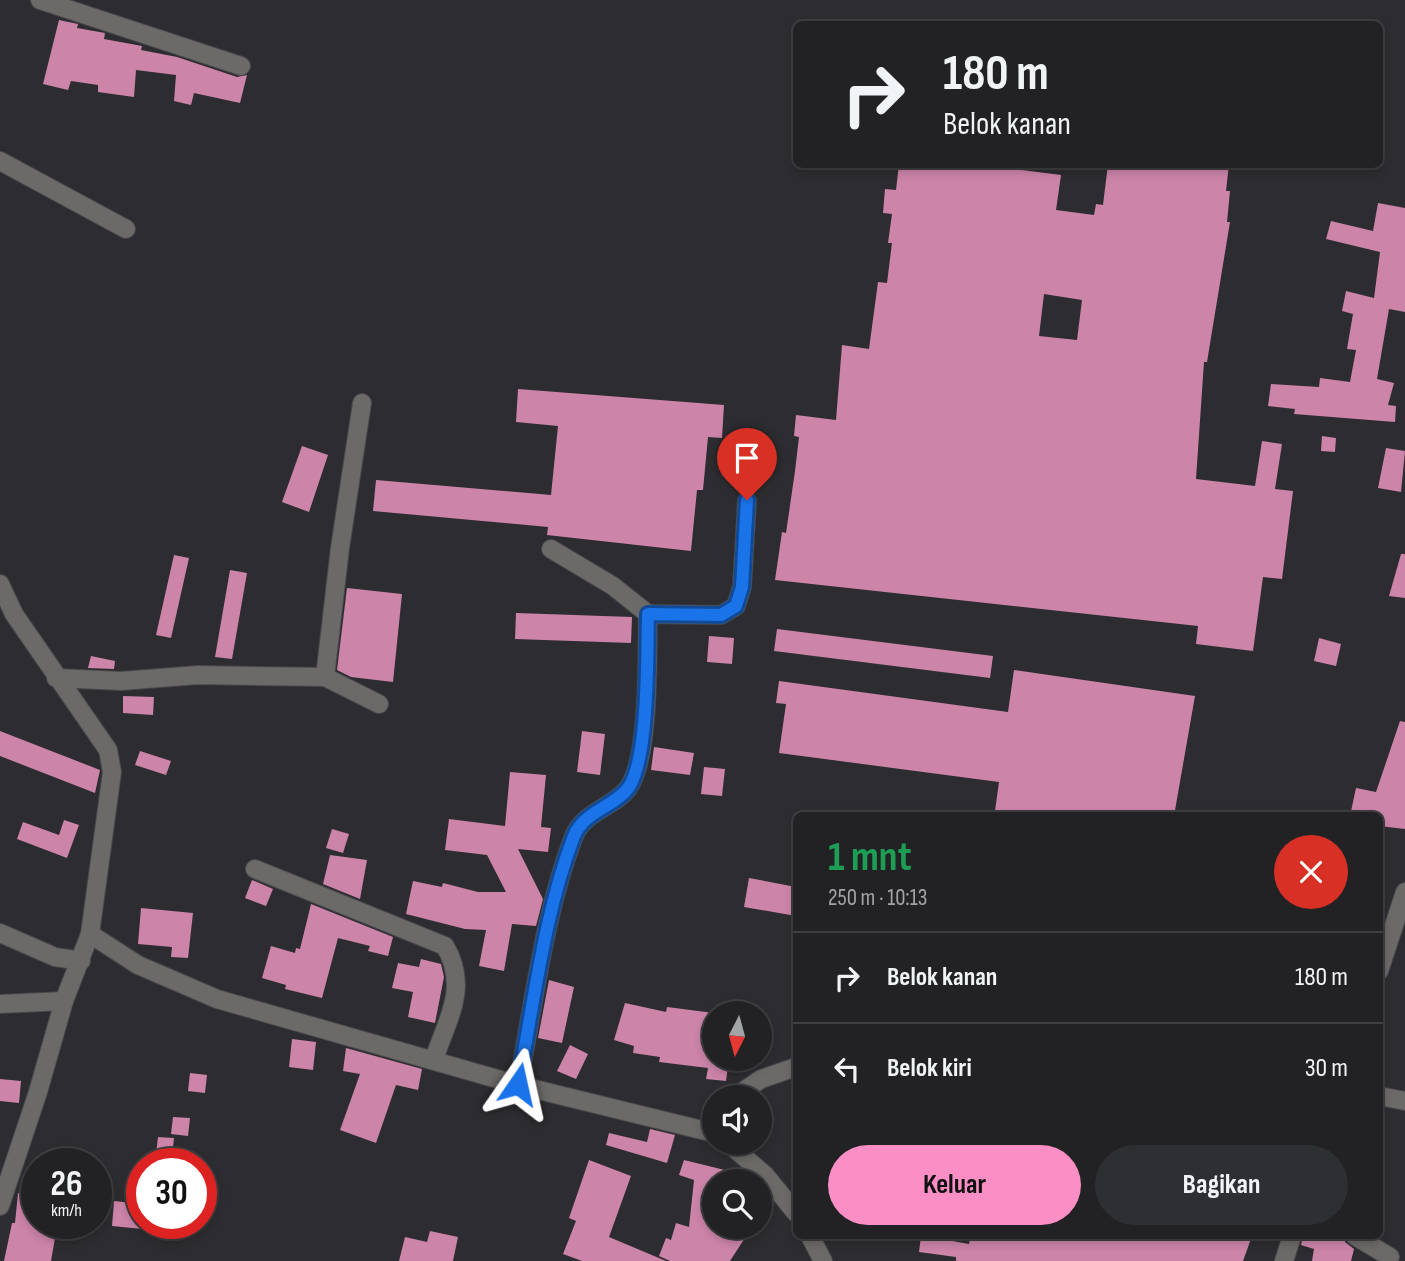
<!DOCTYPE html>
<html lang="id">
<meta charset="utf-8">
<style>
body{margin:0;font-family:"Sofia Sans Condensed",sans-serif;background:#2e2f32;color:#f1f3f6;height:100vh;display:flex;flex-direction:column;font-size:26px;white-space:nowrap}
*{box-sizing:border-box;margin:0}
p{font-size:23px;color:#a2a4a7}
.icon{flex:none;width:38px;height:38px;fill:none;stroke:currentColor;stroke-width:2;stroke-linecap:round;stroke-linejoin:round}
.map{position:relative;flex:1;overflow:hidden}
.sheet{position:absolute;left:793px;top:812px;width:590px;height:427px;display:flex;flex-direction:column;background:#222225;border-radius:10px;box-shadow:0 4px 10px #0003,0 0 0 2px #3f3f42}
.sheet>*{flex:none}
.banner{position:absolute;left:793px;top:21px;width:590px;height:147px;border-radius:10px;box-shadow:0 4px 10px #0003,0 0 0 2px #3f3f42;background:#222225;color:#f1f3f6;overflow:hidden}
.needle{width:46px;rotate:186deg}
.buttons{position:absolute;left:702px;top:1001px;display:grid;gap:14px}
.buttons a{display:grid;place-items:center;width:70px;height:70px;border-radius:50%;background:#222225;box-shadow:0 4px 10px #0003,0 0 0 2px #3f3f42;font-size:35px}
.speed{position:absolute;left:21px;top:1148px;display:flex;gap:14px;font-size:35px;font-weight:700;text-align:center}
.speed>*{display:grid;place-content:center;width:91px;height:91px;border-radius:50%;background:#222225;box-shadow:0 4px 10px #0003,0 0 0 2px #3f3f42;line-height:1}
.speed small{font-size:18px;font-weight:400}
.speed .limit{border:10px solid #d22;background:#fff;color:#111}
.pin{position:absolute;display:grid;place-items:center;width:60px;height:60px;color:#fff;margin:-72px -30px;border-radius:50% 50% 50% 0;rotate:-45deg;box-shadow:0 0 7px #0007}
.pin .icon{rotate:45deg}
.me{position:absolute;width:77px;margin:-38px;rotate:11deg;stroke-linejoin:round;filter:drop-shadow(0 0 5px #0008)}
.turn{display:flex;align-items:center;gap:24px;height:147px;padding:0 35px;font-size:32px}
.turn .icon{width:91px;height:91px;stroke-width:2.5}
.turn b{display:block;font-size:49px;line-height:60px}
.round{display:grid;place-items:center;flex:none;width:74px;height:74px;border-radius:37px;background:#2e2f32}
.overview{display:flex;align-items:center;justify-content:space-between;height:119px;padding:0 35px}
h1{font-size:42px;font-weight:700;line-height:52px;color:#1e9e55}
.action{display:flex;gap:14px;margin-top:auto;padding:14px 35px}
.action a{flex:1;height:80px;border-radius:42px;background:#fb8fc5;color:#111;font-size:28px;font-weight:700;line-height:80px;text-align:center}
.action a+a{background:#2e2f32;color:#f1f3f6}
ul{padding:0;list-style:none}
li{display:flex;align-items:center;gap:21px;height:91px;padding:0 35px;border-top:2px solid #3f3f42}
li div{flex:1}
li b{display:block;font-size:26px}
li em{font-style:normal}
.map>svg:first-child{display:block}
</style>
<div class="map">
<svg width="1405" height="1261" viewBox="0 0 1405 1261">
<rect width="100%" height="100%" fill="#2d2d31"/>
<g fill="#cc84a9" fill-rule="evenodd">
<path d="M 59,20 L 78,24 L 77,28 L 105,33 L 104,39 L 142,46 L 141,50 L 177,57 L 237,77 L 247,75 L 240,103 L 194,93 L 191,105 L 174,101 L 176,75 L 136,70 L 134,97 L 98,92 L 98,85 L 71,81 L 68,90 L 43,84 Z"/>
<path d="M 899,164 L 975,164 L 1061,175 L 1056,210 L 1094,215 L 1096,204 L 1103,205 L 1108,164 L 1229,164 L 1226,191 L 1230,191 L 1227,222 L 1230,222 L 1207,362 L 1204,362 L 1196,479 L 1255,486 L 1262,441 L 1282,444 L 1275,489 L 1293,491 L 1282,579 L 1263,577 L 1253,651 L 1196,644 L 1198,626 L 775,580 L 782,532 L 786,533 L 795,471 L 799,437 L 794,436 L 796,415 L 836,420 L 842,345 L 869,349 L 878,282 L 887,283 L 892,243 L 888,243 L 892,214 L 883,213 L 885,189 L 896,190 ZM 1044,294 L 1082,300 L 1077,340 L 1039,336 Z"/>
<path d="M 1378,203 L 1405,208 L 1405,312 L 1389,309 L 1377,379 L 1394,383 L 1388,405 L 1396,406 L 1395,422 L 1294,414 L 1295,409 L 1268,406 L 1271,384 L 1319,387 L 1320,378 L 1350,382 L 1356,350 L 1347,349 L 1353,314 L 1342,311 L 1346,291 L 1374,298 L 1380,252 L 1326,239 L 1331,221 L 1373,231 Z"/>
<path d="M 518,389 L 724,405 L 722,438 L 708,437 L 703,490 L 697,490 L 691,551 L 547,535 L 548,527 L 373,511 L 376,480 L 551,495 L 558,426 L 516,422 Z"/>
<path d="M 1322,436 L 1336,438 L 1335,452 L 1321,451 Z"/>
<path d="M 302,446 L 328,455 L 309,512 L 282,502 Z"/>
<path d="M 1386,448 L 1405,451 L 1401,492 L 1378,488 Z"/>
<path d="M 1401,554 L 1405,554 L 1405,598 L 1389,596 Z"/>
<path d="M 174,555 L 189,558 L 171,638 L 156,635 Z"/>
<path d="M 230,570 L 247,573 L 232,659 L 215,657 Z"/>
<path d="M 347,588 L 402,594 L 393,682 L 351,677 L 337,670 Z"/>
<path d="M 516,613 L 632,617 L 631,643 L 515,639 Z"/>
<path d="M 777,629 L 993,656 L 990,678 L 774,651 Z"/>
<path d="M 709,636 L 734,638 L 732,664 L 707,662 Z"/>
<path d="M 1319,638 L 1341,644 L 1336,666 L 1314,661 Z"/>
<path d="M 91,656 L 115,661 L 114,669 L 88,668 Z"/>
<path d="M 1014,670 L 1195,696 L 1174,816 L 1029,816 L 995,811 L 999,782 L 779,753 L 786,704 L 776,703 L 779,681 L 1008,712 Z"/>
<path d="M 123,696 L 154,697 L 153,715 L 123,713 Z"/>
<path d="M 1400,721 L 1405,722 L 1405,829 L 1379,826 L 1379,816 L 1350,816 L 1356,788 L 1376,792 Z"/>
<path d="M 0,731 L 100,770 L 95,793 L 0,756 Z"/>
<path d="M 582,731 L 605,734 L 600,775 L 577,772 Z"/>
<path d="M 654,747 L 694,753 L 690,775 L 651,770 Z"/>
<path d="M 140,751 L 171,761 L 166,775 L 135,765 Z"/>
<path d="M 704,767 L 725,769 L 722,796 L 701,794 Z"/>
<path d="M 510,772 L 546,775 L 541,827 L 551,828 L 548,852 L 518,849 L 543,899 L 536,926 L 512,924 L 504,971 L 479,966 L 486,930 L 465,929 L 406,914 L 413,881 L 442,887 L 443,883 L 478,892 L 506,892 L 487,855 L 445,850 L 449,819 L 505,826 Z"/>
<path d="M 64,820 L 79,825 L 67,858 L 17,839 L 23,822 L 59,835 Z"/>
<path d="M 332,829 L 349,834 L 343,853 L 326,848 Z"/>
<path d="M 330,855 L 367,860 L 360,899 L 323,884 Z"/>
<path d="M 749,878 L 796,887 L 796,916 L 744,907 Z"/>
<path d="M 252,880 L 273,889 L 266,906 L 245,898 Z"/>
<path d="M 311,904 L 393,937 L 388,956 L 368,951 L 370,946 L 338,938 L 322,998 L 285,989 L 286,985 L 262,978 L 271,946 L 295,953 L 296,948 L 300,949 Z"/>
<path d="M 141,908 L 193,913 L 188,958 L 171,957 L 172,947 L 138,944 Z"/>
<path d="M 421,959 L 441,964 L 444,977 L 435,1023 L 408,1017 L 413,992 L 392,988 L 398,963 L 419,967 Z"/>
<path d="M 549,980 L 574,987 L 562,1043 L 538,1038 Z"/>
<path d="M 625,1003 L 666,1012 L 667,1007 L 714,1013 L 714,1059 L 729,1059 L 726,1081 L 706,1079 L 708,1068 L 659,1062 L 660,1057 L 633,1053 L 634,1046 L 614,1040 Z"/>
<path d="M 292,1039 L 316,1042 L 313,1070 L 289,1067 Z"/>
<path d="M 570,1045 L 588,1054 L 576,1079 L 557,1071 Z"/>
<path d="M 346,1048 L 422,1069 L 418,1090 L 396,1085 L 376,1143 L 340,1130 L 360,1074 L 343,1071 Z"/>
<path d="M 190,1073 L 207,1075 L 205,1093 L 188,1091 Z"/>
<path d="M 0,1079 L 21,1081 L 19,1103 L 0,1101 Z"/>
<path d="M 173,1117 L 190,1118 L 188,1136 L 171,1134 Z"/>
<path d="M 650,1129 L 675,1135 L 667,1163 L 606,1145 L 609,1133 L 647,1142 Z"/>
<path d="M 158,1137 L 174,1138 L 172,1156 L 156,1154 Z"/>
<path d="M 589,1160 L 631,1176 L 609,1237 L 666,1261 L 582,1261 L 563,1254 L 576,1221 L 569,1218 Z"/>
<path d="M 684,1160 L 749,1176 L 748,1181 L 710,1181 L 714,1184 L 714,1227 L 752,1227 L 730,1261 L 670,1261 L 659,1256 L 666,1238 L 671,1240 L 676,1223 L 689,1227 L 694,1180 L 679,1175 Z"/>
<path d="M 18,1193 L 37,1195 L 37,1223 L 65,1223 L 63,1239 L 55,1238 L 51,1261 L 4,1261 L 12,1223 L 15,1223 Z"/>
<path d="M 114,1201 L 142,1204 L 142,1229 L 112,1226 Z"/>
<path d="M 430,1231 L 458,1237 L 453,1261 L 399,1261 L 405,1237 L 427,1242 Z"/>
<path d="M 921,1236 L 936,1236 L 936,1238 L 969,1244 L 970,1236 L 1252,1236 L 1243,1261 L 956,1261 L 956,1257 L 919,1252 Z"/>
<path d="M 1303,1236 L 1344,1236 L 1345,1242 L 1354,1249 L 1351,1261 L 1312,1261 L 1314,1249 L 1301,1245 Z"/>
</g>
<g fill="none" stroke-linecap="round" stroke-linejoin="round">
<g stroke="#48484c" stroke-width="20">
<g id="minor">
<path d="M 40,0 L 241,66"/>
<path d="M 0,161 L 126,229"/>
<path d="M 551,549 L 613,586 L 648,614"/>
<path d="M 0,584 L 14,614 L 108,750 L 112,772 L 90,934 L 64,1001 L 38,1092 L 0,1206"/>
<path d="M 325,677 L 340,548 L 362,403"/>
<path d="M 56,678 L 121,681 L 198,675 L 325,677 L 379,704"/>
<path d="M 255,869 L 445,946 C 469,987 448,1018 434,1059"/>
<path d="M 0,933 L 55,957 L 81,961"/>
<path d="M 90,934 L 138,965 L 217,999 L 518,1085 L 714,1133"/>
<path d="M 1379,971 L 1405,892"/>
<path d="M 0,1004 L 64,1001"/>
<path d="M 518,1085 C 534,1003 544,914 574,836 C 584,811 615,807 629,787 C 650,754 647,656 648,614 L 721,615 L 736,606 L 742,587 L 747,501"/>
<path d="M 1379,1096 L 1405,1101"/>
<path d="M 735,1097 L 761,1079 L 796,1067"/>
<path d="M 728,1143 L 765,1175 L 796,1213"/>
<path d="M 810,1236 L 823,1261"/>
<path d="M 1355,1236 L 1390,1257"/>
<path d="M 1284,1261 L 1292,1236"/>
</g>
</g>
<use href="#minor" stroke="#6b6a68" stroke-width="18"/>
</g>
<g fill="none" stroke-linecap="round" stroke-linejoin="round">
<g stroke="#114b97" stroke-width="18">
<path id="route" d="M 518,1084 C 534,1003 544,914 574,836 C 584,811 615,807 629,787 C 649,756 647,654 648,614 L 721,615 L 736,606 L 742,587 L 747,500"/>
</g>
<use href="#route" stroke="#1a73e8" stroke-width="12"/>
</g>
</svg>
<div class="buttons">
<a><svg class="needle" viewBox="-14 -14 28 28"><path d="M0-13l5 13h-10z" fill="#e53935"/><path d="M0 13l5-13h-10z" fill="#a2a4a7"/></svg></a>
<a><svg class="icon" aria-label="sound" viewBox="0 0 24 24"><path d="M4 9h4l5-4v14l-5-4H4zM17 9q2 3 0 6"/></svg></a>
<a><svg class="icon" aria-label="search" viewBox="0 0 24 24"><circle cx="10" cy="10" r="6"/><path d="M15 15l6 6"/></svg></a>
</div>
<div class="speed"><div>26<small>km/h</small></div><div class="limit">30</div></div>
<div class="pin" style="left:747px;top:500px;background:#d93025"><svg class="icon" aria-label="arrive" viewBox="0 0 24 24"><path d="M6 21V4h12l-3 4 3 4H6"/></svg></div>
<svg class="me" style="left:518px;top:1084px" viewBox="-20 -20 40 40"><path d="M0-17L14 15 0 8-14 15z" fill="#1a73e8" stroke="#fff" stroke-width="4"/></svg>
<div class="banner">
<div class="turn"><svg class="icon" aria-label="right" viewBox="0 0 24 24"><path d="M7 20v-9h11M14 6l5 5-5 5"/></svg><div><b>180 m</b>Belok kanan</div></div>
</div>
<section class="sheet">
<div class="overview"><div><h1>1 mnt</h1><p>250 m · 10:13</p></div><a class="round" style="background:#d93025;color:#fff"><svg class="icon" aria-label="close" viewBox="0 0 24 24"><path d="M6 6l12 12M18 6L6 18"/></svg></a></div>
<ul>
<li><svg class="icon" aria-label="right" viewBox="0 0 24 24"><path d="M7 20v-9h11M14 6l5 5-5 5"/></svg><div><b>Belok kanan</b></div><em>180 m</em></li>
<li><svg class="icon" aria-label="left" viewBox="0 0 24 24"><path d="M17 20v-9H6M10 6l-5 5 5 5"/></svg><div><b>Belok kiri</b></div><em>30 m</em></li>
</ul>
<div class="action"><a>Keluar</a><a>Bagikan</a></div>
</section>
</div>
